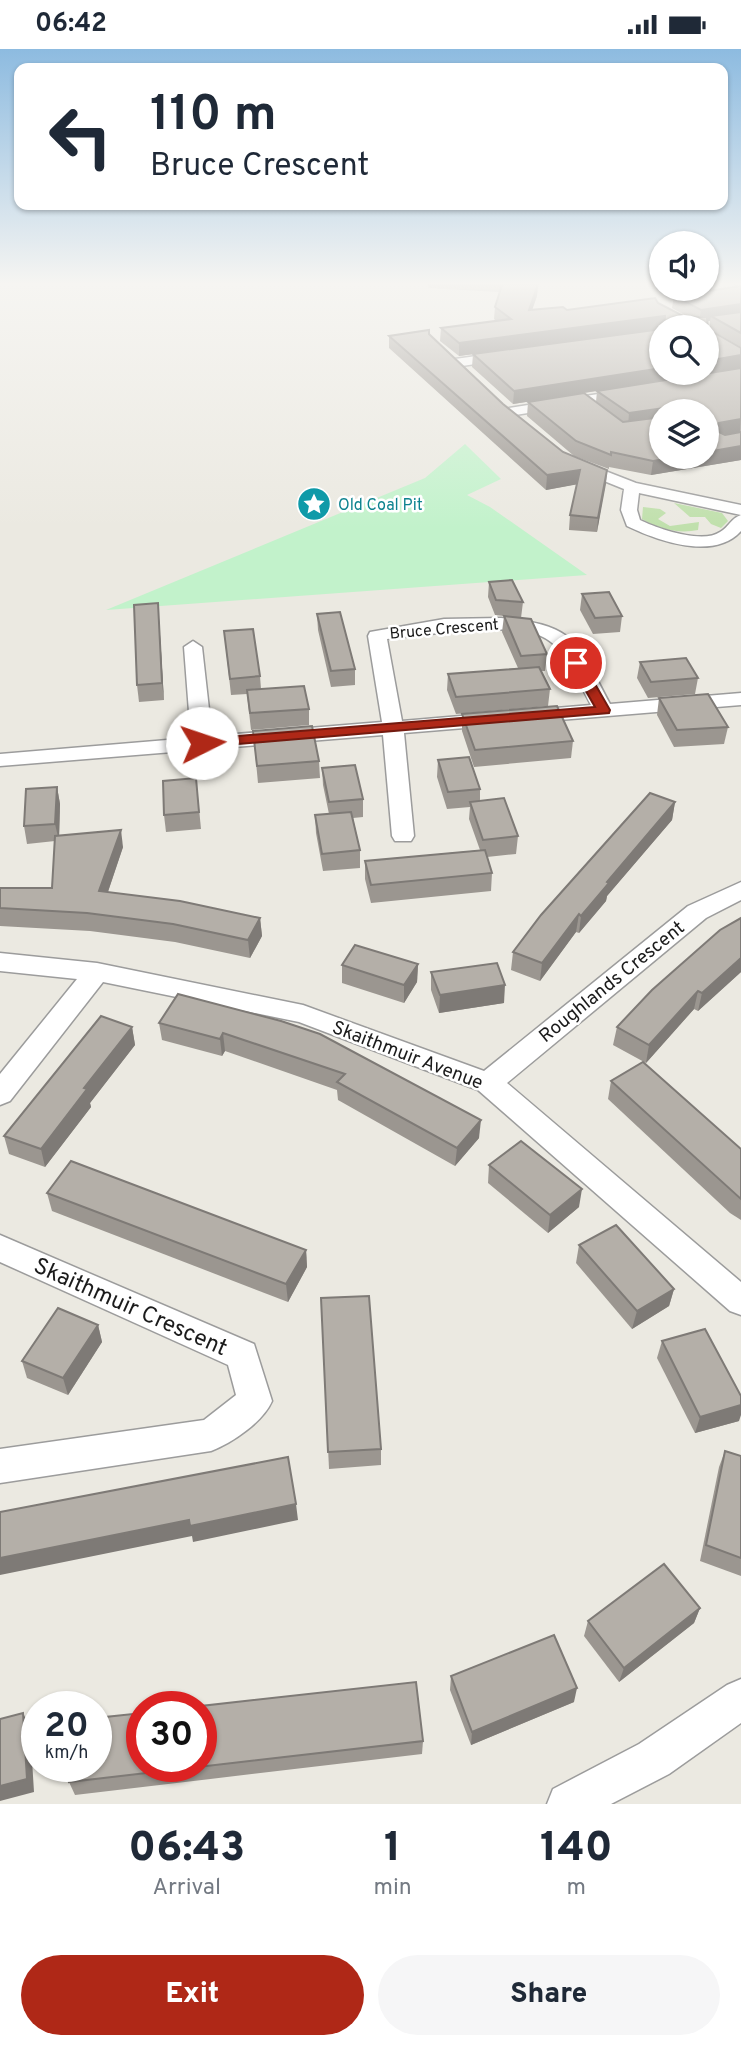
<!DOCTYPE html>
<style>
body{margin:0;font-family:Overpass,sans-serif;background:#f6f6f7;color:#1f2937;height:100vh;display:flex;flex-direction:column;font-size:26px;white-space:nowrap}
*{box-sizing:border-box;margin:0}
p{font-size:23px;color:#747a83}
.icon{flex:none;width:38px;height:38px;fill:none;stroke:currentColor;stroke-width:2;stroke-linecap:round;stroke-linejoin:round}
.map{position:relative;height:1755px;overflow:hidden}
.panel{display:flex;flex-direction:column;background:#fff;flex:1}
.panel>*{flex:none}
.top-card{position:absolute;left:14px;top:14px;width:714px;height:147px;border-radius:14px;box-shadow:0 2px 5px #0004;background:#fff;color:#1f2937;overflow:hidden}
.tools{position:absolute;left:649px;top:182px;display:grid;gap:14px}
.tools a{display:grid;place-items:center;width:70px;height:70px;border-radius:50%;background:#fff;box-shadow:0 2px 5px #0004;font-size:35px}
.speed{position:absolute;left:21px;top:1642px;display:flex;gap:14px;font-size:35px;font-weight:700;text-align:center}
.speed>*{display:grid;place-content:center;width:91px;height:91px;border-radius:50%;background:#fff;box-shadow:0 2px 5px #0004;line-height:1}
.speed small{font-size:18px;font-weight:400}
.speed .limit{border:10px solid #d22;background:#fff;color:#111}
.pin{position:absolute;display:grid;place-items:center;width:60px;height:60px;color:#fff;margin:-30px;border:4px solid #fff;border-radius:50%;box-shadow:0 2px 7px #0007}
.me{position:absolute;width:77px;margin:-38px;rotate:86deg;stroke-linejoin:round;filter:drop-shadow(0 0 5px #0008)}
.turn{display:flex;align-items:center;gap:24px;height:147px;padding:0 21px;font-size:32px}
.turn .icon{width:91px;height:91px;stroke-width:2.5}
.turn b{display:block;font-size:49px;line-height:60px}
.eta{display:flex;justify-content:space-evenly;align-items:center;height:119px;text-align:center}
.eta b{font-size:42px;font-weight:800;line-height:49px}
.button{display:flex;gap:14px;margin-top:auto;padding:14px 21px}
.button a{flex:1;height:80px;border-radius:42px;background:#af2817;color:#fff;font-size:28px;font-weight:800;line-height:80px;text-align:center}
.button a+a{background:#f6f6f7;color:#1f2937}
.status{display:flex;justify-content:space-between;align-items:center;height:49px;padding:0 35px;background:#fff;direction:ltr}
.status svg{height:19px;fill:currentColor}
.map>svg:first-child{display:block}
</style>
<div class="status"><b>06:42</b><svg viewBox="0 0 49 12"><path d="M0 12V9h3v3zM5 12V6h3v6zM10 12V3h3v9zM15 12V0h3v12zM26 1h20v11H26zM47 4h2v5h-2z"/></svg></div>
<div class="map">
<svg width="741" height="1755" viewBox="0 0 741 1755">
<rect width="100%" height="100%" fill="#ebe9e1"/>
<g fill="#c0e0ac">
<path d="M 674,454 L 722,464 L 728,472 L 721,479 L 711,475 L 705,468 L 690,468 Z"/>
<path d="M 643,458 L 660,460 L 666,464 L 658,470 L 670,477 L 699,473 L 698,481 C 679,485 658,480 642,470 Z"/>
</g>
<path fill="#c2f2cb" d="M 465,395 L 501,430 L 467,446 L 490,458 L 587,526 L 106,561 L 425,429 Z"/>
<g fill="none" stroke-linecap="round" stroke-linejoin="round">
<g stroke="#9c9c9c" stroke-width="3">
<g id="minor">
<path d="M 732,233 L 741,233 L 741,239 Z"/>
<path d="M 505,303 L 512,307 L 510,310 L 455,318 L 448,314 L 455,310 Z"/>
<path d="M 630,340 L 637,344 L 635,347 L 509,367 L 502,363 L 509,359 Z"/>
<path d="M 577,411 L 636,434 L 741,456 L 741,466 L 639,444 L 637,461 L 640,471 C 658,480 703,495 720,483 C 729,478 731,469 741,466 L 741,482 C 714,512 658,492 627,477 L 621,461 L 624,440 L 572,419 L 569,416 Z"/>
<path d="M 501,569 C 577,576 577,593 610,655 L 741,644 L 741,656 L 404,684 L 414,787 L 411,792 L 395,792 L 392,787 L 383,686 L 0,717 L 0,705 L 191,689 L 184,598 L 193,592 L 202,598 L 212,687 L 382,673 L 368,587 L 370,583 L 444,570 ZM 473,580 C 556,580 554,586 591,656 L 402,672 L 387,590 Z"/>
<path d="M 741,833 L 741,851 L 706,869 L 507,1034 L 741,1233 L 741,1266 L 730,1262 L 478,1041 L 299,973 L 103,933 L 10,1052 L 0,1056 L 0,1025 L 77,930 L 0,922 L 0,904 L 97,914 L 303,956 L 484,1022 L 688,857 Z"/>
<path d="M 0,1186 L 254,1295 L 272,1352 C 263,1373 232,1394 211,1402 L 0,1434 L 0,1400 L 204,1371 L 236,1346 L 228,1316 L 0,1213 Z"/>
<path d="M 741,1630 L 741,1674 L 669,1725 L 611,1755 L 547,1755 L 553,1740 L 639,1695 L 727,1636 Z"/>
</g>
</g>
<use href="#minor" fill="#fff" fill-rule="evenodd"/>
</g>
<g fill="#9b9690" fill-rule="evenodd">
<path d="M 424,233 L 524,233 L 538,235 L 537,247 L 532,260 L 567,261 L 658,254 L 685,268 L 688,268 L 672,259 L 674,247 L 741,237 L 741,298 L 709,280 L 710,272 L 707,272 L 708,280 L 741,299 L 741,411 L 651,426 L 609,418 L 609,420 L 574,407 L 527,367 L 528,353 L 558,348 L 513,355 L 472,318 L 473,305 L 459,307 L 440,292 L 441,279 L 496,272 L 494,270 L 495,258 L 500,243 L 428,239 L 428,235 L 424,235 ZM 597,342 L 596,353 L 584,344 ZM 662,362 L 707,362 L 662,408 Z"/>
<path d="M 429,285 L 503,355 L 563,403 L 607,421 L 597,483 L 569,481 L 570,466 L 577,435 L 546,441 L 389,299 L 389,287 Z"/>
<path d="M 489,533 L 523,553 L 521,569 L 547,605 L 545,622 L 541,622 L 550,640 L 548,657 L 456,665 L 447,641 L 448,625 L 518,619 L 502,583 L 504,567 L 495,566 L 488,548 Z"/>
<path d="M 582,545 L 622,567 L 620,583 L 593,585 L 580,561 Z"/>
<path d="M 317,565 L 355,620 L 355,636 L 331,638 L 318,581 Z"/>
<path d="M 159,570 L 164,651 L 139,653 L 137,636 Z"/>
<path d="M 224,582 L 260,627 L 261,640 L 309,660 L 309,676 L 251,681 L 247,645 L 231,646 Z"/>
<path d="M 640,613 L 698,629 L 695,645 L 648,649 L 637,629 Z"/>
<path d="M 659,649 L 728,678 L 724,695 L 674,698 L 657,666 Z"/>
<path d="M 462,665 L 573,692 L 571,709 L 474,718 L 462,682 Z"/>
<path d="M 253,682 L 319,712 L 320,729 L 258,734 Z"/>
<path d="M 438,711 L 480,740 L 480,752 L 518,787 L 516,805 L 487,808 L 492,824 L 491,842 L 371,854 L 365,830 L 365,812 L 480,801 L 469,770 L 470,758 L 447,760 L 437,728 Z"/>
<path d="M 322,719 L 363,750 L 363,768 L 353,769 L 360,801 L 360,819 L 323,822 L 316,784 L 315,766 L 329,765 L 323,736 Z"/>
<path d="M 196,729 L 201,780 L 166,783 L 164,766 Z"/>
<path d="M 57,738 L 60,755 L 59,786 L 123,798 L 108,843 L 260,869 L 262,887 L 250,909 L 175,893 L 90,882 L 0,877 L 0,839 L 52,839 L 55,792 L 27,795 L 24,777 Z"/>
<path d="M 675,753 L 672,771 L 607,847 L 606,852 L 579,884 L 576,883 L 540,932 L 511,921 L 513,903 Z"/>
<path d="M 741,869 L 741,923 L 698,962 L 694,960 L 646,1014 L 613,996 L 617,978 Z"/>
<path d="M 418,915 L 417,933 L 404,954 L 342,934 L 342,916 Z"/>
<path d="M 431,923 L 504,954 L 439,964 L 431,941 Z"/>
<path d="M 178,945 L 479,1089 L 455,1117 L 338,1051 L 337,1041 L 225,1002 L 222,1007 L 162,991 L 159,974 Z"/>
<path d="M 132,978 L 135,996 L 90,1054 L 91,1058 L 45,1118 L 9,1105 L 4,1087 Z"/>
<path d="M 611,1032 L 741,1100 L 741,1171 L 730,1164 L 608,1050 Z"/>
<path d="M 489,1116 L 579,1158 L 548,1184 L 488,1134 Z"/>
<path d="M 47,1144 L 306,1201 L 307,1218 L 288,1253 L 52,1162 Z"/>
<path d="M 579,1196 L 674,1240 L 669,1257 L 632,1280 L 576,1214 Z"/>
<path d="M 321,1249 L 381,1400 L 381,1416 L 329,1420 Z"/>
<path d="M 98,1276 L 102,1293 L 68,1346 L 27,1329 L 22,1312 Z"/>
<path d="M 662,1292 L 739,1372 L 695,1384 L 657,1309 Z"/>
<path d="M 725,1402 L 741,1407 L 741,1527 L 700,1512 L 719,1418 Z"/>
<path d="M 700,1559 L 694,1574 L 619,1633 L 584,1587 L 588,1572 Z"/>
<path d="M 451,1627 L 574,1653 L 471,1696 L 450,1641 Z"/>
<path d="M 423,1692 L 422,1705 L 75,1746 L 69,1733 Z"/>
</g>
<g fill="#7e7a76">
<path d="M 538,235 L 537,247 L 528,273 L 529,261 Z"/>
<path d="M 741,255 L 741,267 L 711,267 L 710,272 L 699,274 L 701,261 Z"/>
<path d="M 665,267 L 664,278 L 662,278 L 662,280 L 459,307 L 459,294 Z"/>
<path d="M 741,306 L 741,319 L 513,355 L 514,342 L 662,319 L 662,324 L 707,324 L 707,312 Z"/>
<path d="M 664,359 L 663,362 L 662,362 L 662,372 L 628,378 L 629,364 Z"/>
<path d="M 741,370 L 740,383 L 716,388 L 715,381 L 719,374 Z"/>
<path d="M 741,397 L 741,411 L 651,426 L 653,412 L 678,408 L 707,408 L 707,403 Z"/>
<path d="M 580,421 L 579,435 L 546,441 L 547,426 Z"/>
<path d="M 607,421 L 606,435 L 597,483 L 598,469 Z"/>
<path d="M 158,554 L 159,570 L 164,651 L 162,634 Z"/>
<path d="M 57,738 L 60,755 L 59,792 L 55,775 Z"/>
<path d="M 675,753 L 672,771 L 607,847 L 606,852 L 579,884 L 581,867 L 607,833 Z"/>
<path d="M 121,781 L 123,798 L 102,860 L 99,842 Z"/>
<path d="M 579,865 L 576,883 L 540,932 L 542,914 Z"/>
<path d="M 260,869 L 262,887 L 250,909 L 248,891 Z"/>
<path d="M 741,909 L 741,923 L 698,962 L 702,944 Z"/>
<path d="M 418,915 L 417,933 L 404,954 L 404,936 Z"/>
<path d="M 505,936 L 504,954 L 439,964 L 440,946 Z"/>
<path d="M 698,942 L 694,960 L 646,1014 L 649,996 Z"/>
<path d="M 132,978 L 135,996 L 90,1054 L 91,1058 L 45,1118 L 41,1100 L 84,1039 Z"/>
<path d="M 223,984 L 225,1002 L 222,1007 L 220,990 Z"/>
<path d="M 481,1071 L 479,1089 L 455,1117 L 457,1099 Z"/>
<path d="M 582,1140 L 579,1158 L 548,1184 L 550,1166 Z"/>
<path d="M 306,1201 L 307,1218 L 288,1253 L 286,1235 Z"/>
<path d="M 674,1240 L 669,1257 L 632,1280 L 637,1262 Z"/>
<path d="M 98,1276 L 102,1293 L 68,1346 L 63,1329 Z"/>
<path d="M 741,1356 L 741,1366 L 739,1372 L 695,1384 L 700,1368 Z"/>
<path d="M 296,1455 L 298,1471 L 193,1493 L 192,1487 L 0,1526 L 0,1509 L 189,1471 Z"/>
<path d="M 700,1559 L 694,1574 L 619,1633 L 624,1619 Z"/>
<path d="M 577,1639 L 574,1653 L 471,1696 L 472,1683 Z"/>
<path d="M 23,1664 L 30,1678 L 34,1743 L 0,1752 L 0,1737 Z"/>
</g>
<g fill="#b4afa8" stroke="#7e7a76" stroke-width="2">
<path d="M 503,233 L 538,235 L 529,261 L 563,258 L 567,261 L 655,249 L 658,254 L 685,268 L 707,268 L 708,280 L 741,299 L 741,306 L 707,312 L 707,278 L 664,278 L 665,267 L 459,294 L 441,279 L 511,270 L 495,258 Z"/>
<path d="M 741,237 L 741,255 L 701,261 L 674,247 Z"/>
<path d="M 741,263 L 741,284 L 711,267 Z"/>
<path d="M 662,280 L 662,319 L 514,342 L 473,305 Z"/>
<path d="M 429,281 L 429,285 L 503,355 L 563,403 L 607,421 L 598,469 L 570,466 L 580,421 L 547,426 L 389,287 Z"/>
<path d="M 741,319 L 741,370 L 719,374 L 715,381 L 725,386 L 741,383 L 741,397 L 707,403 L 707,362 L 666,362 L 667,361 L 664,359 L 629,364 L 597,342 Z"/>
<path d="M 584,344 L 623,373 L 662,368 L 662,408 L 678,408 L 653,412 L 611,403 L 611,406 L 576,392 L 528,353 Z"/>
<path d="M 512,531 L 523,553 L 496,551 L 489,533 Z"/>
<path d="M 609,543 L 622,567 L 595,569 L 582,545 Z"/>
<path d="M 158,554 L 162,634 L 137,636 L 134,556 Z"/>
<path d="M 340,563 L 355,620 L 331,622 L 317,565 Z"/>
<path d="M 504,567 L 531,570 L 547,605 L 521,607 Z"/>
<path d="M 253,580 L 260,627 L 230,630 L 224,582 Z"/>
<path d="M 686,609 L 698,629 L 651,633 L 640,613 Z"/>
<path d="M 539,618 L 550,640 L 456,648 L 448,625 Z"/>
<path d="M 304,637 L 309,660 L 250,664 L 247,641 Z"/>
<path d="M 708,645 L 728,678 L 677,681 L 659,649 Z"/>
<path d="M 557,657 L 573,692 L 475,701 L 462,665 Z"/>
<path d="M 312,677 L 319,712 L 257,717 L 253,682 Z"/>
<path d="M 469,708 L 480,740 L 448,743 L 438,711 Z"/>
<path d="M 355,716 L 363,750 L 329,753 L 322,719 Z"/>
<path d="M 196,729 L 199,763 L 164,766 L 163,732 Z"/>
<path d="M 57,738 L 55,775 L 24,777 L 26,740 Z"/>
<path d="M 650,744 L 675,753 L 607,833 L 609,834 L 581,867 L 579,865 L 542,914 L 513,903 L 541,866 Z"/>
<path d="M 504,749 L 518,787 L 483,791 L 470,753 Z"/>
<path d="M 351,763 L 360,801 L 322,805 L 315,766 Z"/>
<path d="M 121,781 L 99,842 L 180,852 L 260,869 L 248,891 L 173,875 L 87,864 L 0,859 L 0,839 L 52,839 L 55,787 Z"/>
<path d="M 485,801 L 492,824 L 371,836 L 365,812 Z"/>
<path d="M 741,869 L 741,909 L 702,944 L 698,942 L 649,996 L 617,978 L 652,941 L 720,881 Z"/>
<path d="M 355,896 L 418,915 L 404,936 L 342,916 Z"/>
<path d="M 497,914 L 505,936 L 440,946 L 431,923 Z"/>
<path d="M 178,945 L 281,972 L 320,985 L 481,1071 L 457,1099 L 337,1033 L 345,1025 L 223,984 L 220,990 L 159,974 Z"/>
<path d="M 101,967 L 132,978 L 84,1039 L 87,1040 L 41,1100 L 4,1087 Z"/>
<path d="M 643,1013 L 741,1100 L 741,1150 L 611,1032 Z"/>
<path d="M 521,1092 L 582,1140 L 550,1166 L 489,1116 Z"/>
<path d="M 71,1112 L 306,1201 L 286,1235 L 47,1144 Z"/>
<path d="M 616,1176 L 674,1240 L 637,1262 L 579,1196 Z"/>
<path d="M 369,1247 L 381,1400 L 328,1403 L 321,1249 Z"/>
<path d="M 58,1259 L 98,1276 L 63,1329 L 22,1312 Z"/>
<path d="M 705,1280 L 741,1347 L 741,1356 L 700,1368 L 662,1292 Z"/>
<path d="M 725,1402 L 741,1407 L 741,1509 L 706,1496 Z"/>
<path d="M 288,1408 L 296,1455 L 190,1477 L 189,1471 L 0,1509 L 0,1463 Z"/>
<path d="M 664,1515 L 700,1559 L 624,1619 L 588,1572 Z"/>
<path d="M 554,1586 L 577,1639 L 472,1683 L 451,1627 Z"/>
<path d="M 416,1633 L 423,1692 L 69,1733 L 70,1717 L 96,1717 L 96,1669 L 142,1664 L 142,1717 L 201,1717 L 201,1657 Z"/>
<path d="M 23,1664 L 27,1730 L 0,1737 L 0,1670 Z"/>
</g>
<linearGradient id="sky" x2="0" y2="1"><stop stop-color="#8dbbe0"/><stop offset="0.49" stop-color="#f6f5f2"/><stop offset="1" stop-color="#f6f5f2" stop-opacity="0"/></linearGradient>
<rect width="741" height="479" fill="url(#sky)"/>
<path fill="#af2817" stroke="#721a0f" stroke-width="2" d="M 576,610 L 583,614 L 610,661 L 609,664 L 202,698 L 195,694 L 202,690 L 595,658 L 570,614 Z"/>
<defs>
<g id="sight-disc" transform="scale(1.75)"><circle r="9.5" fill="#0f9aa8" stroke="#fff"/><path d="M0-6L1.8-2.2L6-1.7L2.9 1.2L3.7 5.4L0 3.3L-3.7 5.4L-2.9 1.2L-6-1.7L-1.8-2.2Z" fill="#fff"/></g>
</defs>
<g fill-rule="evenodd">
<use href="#sight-disc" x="314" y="455"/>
</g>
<g text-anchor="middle" stroke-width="5" stroke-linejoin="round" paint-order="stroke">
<g font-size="16" fill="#0d838f" stroke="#fff" text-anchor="start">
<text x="338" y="461">Old Coal Pit</text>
</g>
<g font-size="16" fill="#1b1b1b" stroke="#fff">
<text transform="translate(444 579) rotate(-5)" y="6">Bruce Crescent</text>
</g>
<g font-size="19" fill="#1b1b1b" stroke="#fff">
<text transform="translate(611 932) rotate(-39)" y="7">Roughlands Crescent</text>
<text transform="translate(408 1005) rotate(21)" y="7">Skaithmuir Avenue</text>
</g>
<g font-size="23" fill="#1b1b1b" stroke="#fff">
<text transform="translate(131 1257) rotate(24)" y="8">Skaithmuir Crescent</text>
</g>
</g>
</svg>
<div class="tools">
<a><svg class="icon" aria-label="sound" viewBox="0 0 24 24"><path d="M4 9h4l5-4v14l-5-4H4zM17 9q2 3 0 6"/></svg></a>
<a><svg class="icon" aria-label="search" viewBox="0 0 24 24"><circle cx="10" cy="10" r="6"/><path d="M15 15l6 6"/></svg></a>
<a><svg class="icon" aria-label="layers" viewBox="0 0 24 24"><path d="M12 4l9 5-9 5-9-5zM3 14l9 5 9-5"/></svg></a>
</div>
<div class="speed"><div>20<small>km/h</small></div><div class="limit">30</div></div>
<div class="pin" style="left:576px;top:614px;background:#d93025"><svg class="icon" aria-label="arrive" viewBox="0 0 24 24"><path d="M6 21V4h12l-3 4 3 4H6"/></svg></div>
<svg class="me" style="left:202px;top:694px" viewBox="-20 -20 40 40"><circle r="19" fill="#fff"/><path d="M0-13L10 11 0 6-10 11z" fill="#af2817"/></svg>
<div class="top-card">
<div class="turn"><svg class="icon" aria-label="left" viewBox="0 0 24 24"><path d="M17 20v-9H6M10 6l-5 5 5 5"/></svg><div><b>110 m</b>Bruce Crescent</div></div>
</div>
</div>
<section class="panel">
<div class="eta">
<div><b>06:43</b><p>Arrival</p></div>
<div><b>1</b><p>min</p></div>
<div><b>140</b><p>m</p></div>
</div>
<div class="button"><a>Exit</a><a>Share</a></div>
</section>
